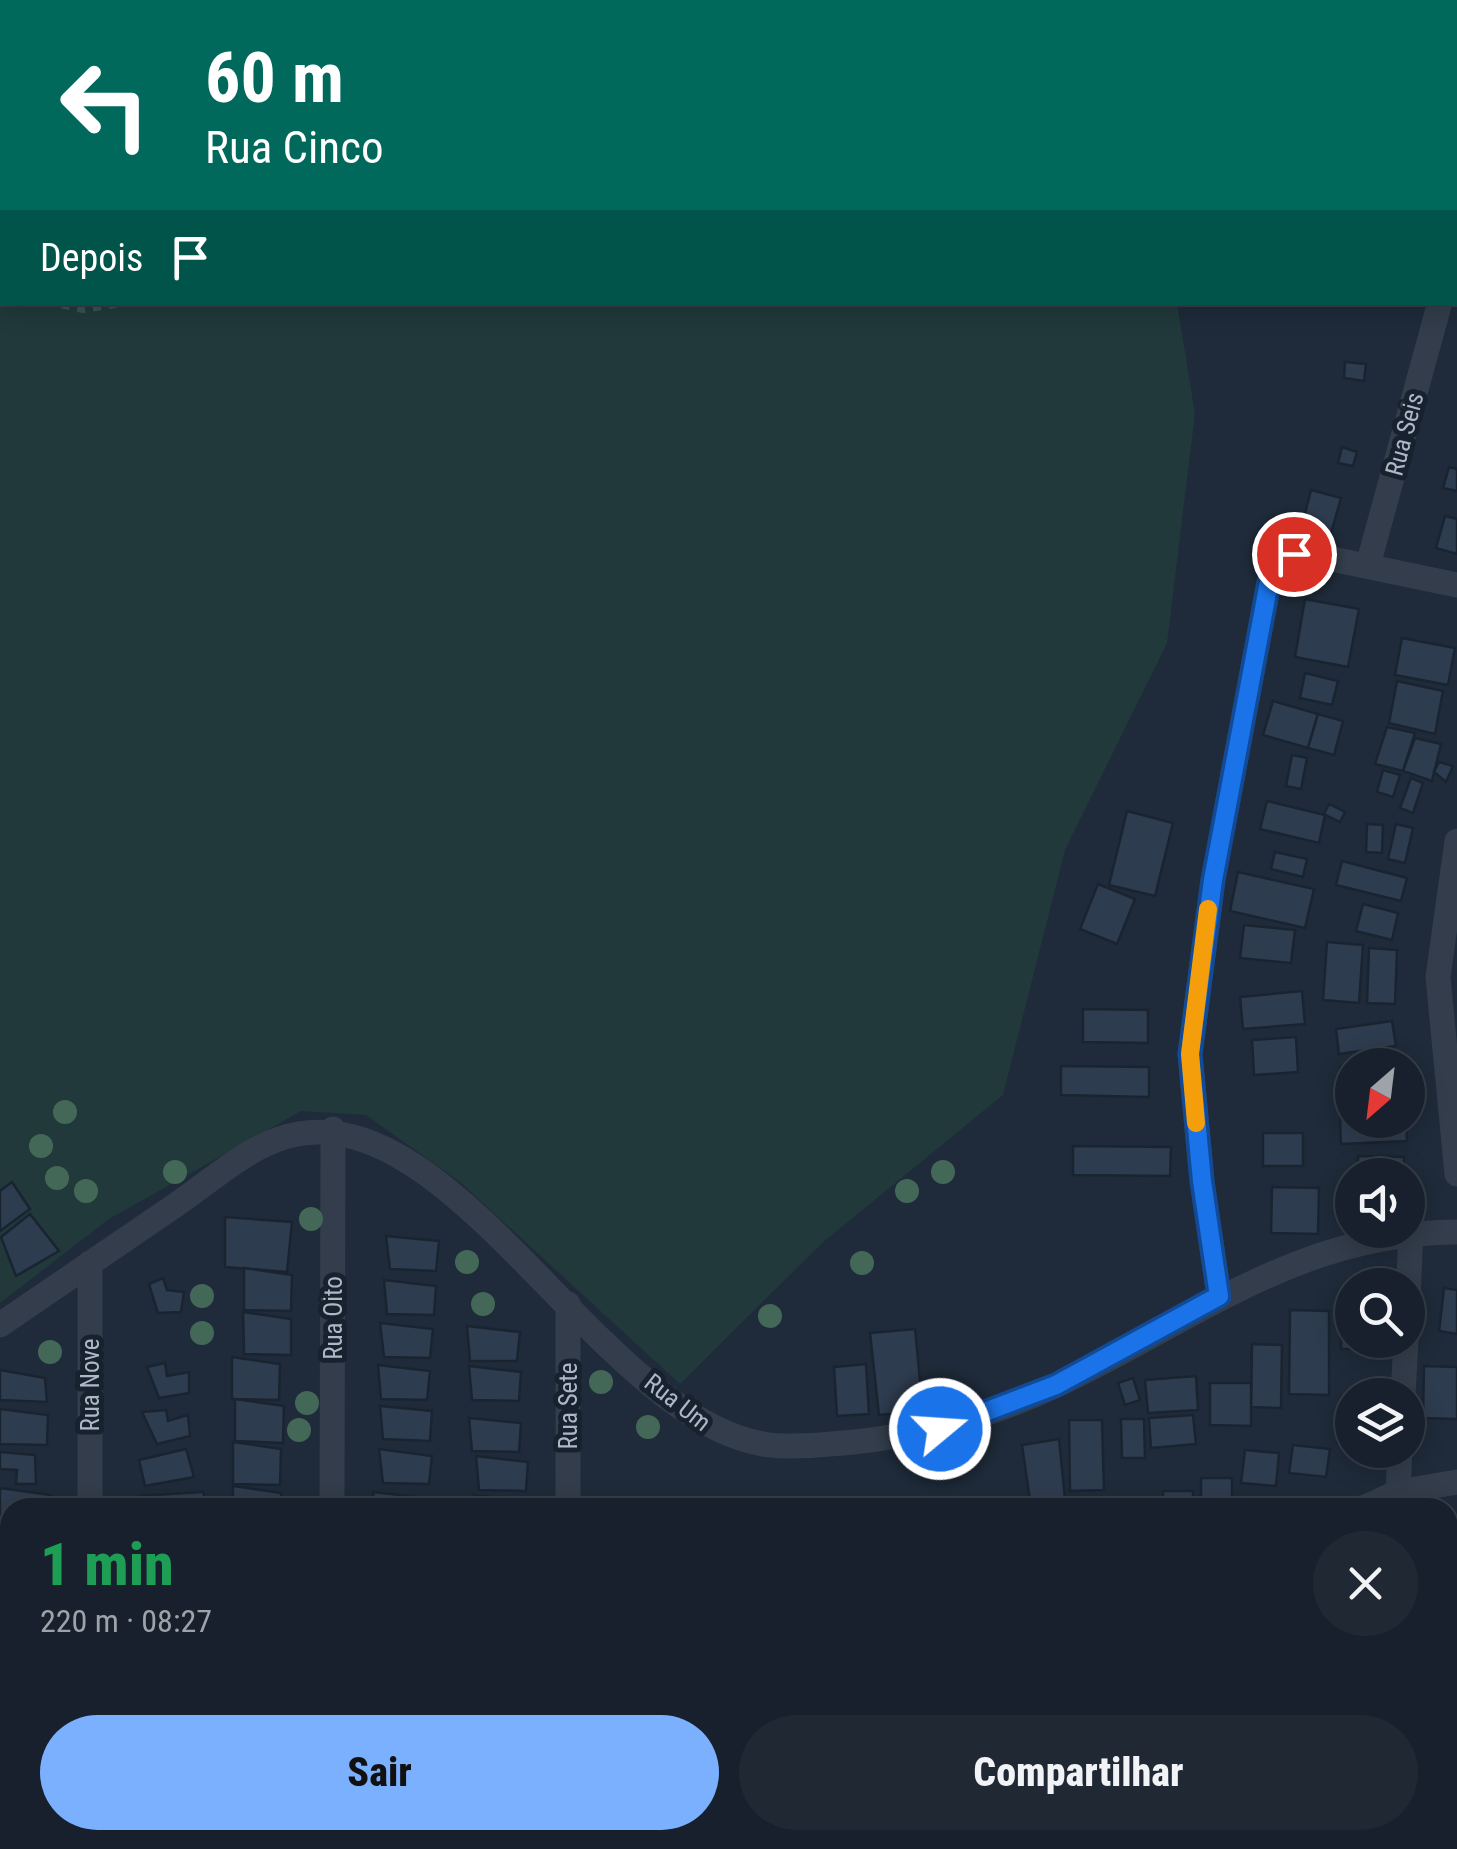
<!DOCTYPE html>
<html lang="pt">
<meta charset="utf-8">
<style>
body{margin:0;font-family:"Roboto Condensed",sans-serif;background:#202834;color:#f1f3f6;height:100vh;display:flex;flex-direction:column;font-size:38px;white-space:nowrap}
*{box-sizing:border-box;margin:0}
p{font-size:32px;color:#9ea3a9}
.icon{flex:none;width:55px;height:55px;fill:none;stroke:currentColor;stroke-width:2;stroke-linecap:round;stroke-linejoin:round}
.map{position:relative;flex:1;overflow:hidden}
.drawer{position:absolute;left:0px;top:1498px;width:1458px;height:352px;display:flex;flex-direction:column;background:#17202c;border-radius:30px 30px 0 0;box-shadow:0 5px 25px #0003,0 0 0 2px #363e48}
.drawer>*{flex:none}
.banner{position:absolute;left:0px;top:0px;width:1458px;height:305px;box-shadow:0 5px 25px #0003,0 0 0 2px #363e48;background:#00695c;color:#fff;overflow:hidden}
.needle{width:65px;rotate:208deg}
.tools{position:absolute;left:1335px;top:1048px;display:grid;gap:20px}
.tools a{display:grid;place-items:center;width:90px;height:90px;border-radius:50%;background:#17202c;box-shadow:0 5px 25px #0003,0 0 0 2px #363e48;font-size:50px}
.pin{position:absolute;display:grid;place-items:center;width:85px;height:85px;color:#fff;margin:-42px;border:5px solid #fff;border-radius:50%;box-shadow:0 2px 10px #0007}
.me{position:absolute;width:110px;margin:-55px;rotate:72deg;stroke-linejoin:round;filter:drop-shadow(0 0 8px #0008)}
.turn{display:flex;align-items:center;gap:35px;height:210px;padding:0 40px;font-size:45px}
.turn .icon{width:130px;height:130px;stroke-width:2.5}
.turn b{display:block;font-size:70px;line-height:85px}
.then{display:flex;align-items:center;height:95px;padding:0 40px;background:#0003;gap:20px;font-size:38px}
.round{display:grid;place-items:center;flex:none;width:105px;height:105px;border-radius:52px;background:#202834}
.overview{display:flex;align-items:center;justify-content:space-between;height:170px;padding:0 40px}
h1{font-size:60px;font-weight:800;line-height:75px;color:#1e9e55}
.cta{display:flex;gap:20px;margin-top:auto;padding:20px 40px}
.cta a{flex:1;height:115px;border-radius:60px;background:#7bb0ff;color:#111;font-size:40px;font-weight:800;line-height:115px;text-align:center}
.cta a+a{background:#202834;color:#f1f3f6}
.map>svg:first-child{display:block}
</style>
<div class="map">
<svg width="1457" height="1849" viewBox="0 0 1457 1849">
<rect width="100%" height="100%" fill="#1f2b3a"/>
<g fill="#21393b">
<path d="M 0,0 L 1022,2 L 2,2 L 2,302 L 1177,303 L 1195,414 L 1167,643 L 1065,850 L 1003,1095 L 822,1243 L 680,1384 L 460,1182 L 366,1115 L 301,1111 L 109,1219 L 0,1303 Z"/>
<path d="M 1448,1594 L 1457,1596 L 1457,1849 L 1128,1849 L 1121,1840 L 1448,1840 Z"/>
<path d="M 10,1768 L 10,1840 L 975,1840 L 976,1849 L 0,1849 L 0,1769 Z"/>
</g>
<g fill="#2e3c4f" stroke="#1a2431" stroke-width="2.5">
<path d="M 1192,0 L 1272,0 L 1277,2 L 1191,2 Z"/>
<path d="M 1345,362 L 1366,364 L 1364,381 L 1344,378 Z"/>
<path d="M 1342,447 L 1357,452 L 1353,466 L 1338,463 Z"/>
<path d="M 1449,467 L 1457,469 L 1457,491 L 1443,488 Z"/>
<path d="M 1311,490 L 1341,498 L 1331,533 L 1302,525 Z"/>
<path d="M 1445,516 L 1457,519 L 1457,554 L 1436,548 Z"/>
<path d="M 1305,599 L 1359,609 L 1348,667 L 1295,657 Z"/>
<path d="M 1402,638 L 1455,648 L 1448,685 L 1395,675 Z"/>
<path d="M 1305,673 L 1338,681 L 1332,705 L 1300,698 Z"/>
<path d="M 1397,681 L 1443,691 L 1435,734 L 1389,723 Z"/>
<path d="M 1273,701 L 1318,714 L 1308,748 L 1263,735 Z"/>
<path d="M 1318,714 L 1343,721 L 1334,755 L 1308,748 Z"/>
<path d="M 1387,727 L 1415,733 L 1403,771 L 1375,764 Z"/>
<path d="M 1415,738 L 1441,744 L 1432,781 L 1403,771 Z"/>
<path d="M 1292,755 L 1307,758 L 1301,789 L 1286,786 Z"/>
<path d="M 1439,762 L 1453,766 L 1446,782 L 1434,772 Z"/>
<path d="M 1383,770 L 1400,775 L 1393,797 L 1377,792 Z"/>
<path d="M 1411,778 L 1423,783 L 1413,813 L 1400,808 Z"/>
<path d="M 1267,801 L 1325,815 L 1319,843 L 1260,829 Z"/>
<path d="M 1329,804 L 1345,812 L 1340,822 L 1324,814 Z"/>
<path d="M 1127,811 L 1173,823 L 1155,896 L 1109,885 Z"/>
<path d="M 1367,824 L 1383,825 L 1382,853 L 1366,852 Z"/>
<path d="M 1396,824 L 1413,828 L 1405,863 L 1388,859 Z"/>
<path d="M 1275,852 L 1307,859 L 1303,877 L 1271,869 Z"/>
<path d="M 1342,861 L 1407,878 L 1401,901 L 1336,885 Z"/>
<path d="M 1238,872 L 1314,889 L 1305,928 L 1230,911 Z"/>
<path d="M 1098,884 L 1135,899 L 1117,944 L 1080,929 Z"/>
<path d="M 1363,904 L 1398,913 L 1392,940 L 1356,931 Z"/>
<path d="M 1244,925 L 1295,930 L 1291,963 L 1240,958 Z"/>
<path d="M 1327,942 L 1363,945 L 1359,1003 L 1323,1000 Z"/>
<path d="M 1369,948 L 1397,950 L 1395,1004 L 1367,1003 Z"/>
<path d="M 1302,991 L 1305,1024 L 1243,1029 L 1240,997 Z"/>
<path d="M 1083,1009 L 1148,1010 L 1148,1043 L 1083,1042 Z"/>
<path d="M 1392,1021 L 1396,1046 L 1339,1054 L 1336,1029 Z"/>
<path d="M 1296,1037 L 1298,1072 L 1254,1075 L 1252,1040 Z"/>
<path d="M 1410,1061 L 1413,1093 L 1408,1093 L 1408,1065 L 1364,1065 Z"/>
<path d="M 1061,1066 L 1149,1067 L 1149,1097 L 1061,1095 Z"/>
<path d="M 1352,1066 L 1352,1098 L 1344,1099 L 1340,1067 Z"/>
<path d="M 1340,1119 L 1406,1120 L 1407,1141 L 1341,1144 Z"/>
<rect x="1263" y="1133" width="40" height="33"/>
<path d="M 1073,1146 L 1171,1147 L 1170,1176 L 1073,1175 Z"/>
<path d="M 1358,1156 L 1404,1157 L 1404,1175 L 1358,1175 Z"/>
<path d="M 12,1182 L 30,1209 L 0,1231 L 0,1191 Z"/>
<path d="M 1272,1187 L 1319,1188 L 1318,1234 L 1271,1233 Z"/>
<path d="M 30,1214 L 59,1251 L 16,1276 L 1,1237 Z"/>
<path d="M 225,1217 L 292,1222 L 287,1272 L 225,1267 Z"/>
<path d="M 386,1236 L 439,1241 L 436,1271 L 390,1269 Z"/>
<path d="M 244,1268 L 292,1275 L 291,1311 L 244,1310 Z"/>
<path d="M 163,1278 L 167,1290 L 184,1292 L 181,1312 L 158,1313 L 149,1284 Z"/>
<path d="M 384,1280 L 436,1286 L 434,1315 L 387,1314 Z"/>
<path d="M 1444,1288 L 1457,1290 L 1457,1334 L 1439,1331 Z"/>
<path d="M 1342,1300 L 1352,1300 L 1352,1340 L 1378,1340 L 1378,1349 L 1341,1349 Z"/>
<path d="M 1290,1310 L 1329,1311 L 1329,1395 L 1289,1394 Z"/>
<path d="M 243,1312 L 291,1319 L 291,1355 L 244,1354 Z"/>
<path d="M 380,1323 L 433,1329 L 430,1358 L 384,1357 Z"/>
<path d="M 467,1326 L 520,1332 L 517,1361 L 470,1361 Z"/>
<path d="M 915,1329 L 923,1411 L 879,1415 L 870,1333 Z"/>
<path d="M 1252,1344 L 1282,1345 L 1281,1408 L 1251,1407 Z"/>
<path d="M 232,1357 L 280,1364 L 279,1400 L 232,1399 Z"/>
<path d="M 165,1363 L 167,1376 L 189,1372 L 189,1393 L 159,1398 L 147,1367 Z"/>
<path d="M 866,1364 L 869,1414 L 837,1416 L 834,1367 Z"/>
<path d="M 378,1365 L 430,1371 L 427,1400 L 381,1399 Z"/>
<path d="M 469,1366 L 521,1372 L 519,1401 L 472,1400 Z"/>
<path d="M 1424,1366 L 1457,1367 L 1457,1419 L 1423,1418 Z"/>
<path d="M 0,1370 L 45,1378 L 47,1402 L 0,1400 Z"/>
<path d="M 1196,1376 L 1198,1410 L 1148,1413 L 1145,1380 Z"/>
<path d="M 1133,1378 L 1140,1400 L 1125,1405 L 1118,1383 Z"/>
<path d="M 1210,1383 L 1251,1383 L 1251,1426 L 1210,1425 Z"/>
<path d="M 1341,1397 L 1352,1398 L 1352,1444 L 1337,1443 Z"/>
<path d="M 235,1399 L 284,1406 L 283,1443 L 235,1441 Z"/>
<path d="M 380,1406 L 432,1411 L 430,1441 L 383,1439 Z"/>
<path d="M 0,1409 L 48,1415 L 47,1445 L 0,1444 Z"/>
<path d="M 166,1410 L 168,1421 L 188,1415 L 190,1436 L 157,1444 L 142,1412 Z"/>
<path d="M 1193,1415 L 1196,1444 L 1151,1448 L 1149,1418 Z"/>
<path d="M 469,1418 L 521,1423 L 519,1452 L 472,1451 Z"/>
<path d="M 1121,1419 L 1144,1419 L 1145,1458 L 1122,1458 Z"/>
<path d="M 1069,1420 L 1102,1420 L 1104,1490 L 1070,1491 Z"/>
<path d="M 1059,1439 L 1066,1508 L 1031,1508 L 1022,1445 Z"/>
<path d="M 233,1442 L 281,1449 L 280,1485 L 233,1484 Z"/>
<path d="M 1293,1445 L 1330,1449 L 1326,1477 L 1289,1473 Z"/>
<path d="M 186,1449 L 194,1477 L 145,1486 L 139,1460 Z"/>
<path d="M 379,1449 L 432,1456 L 429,1484 L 383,1483 Z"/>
<path d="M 1245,1450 L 1279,1453 L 1276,1486 L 1241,1483 Z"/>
<path d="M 0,1452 L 35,1455 L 36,1484 L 16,1484 L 17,1470 L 0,1469 Z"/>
<path d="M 476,1456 L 528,1462 L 526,1491 L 479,1490 Z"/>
<rect x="1201" y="1478" width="31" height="30"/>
<path d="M 233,1486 L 281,1493 L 281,1508 L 233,1508 Z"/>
<path d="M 0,1488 L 51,1495 L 50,1508 L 10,1508 L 10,1524 L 0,1524 Z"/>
<rect x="1163" y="1491" width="30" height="17"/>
<path d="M 203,1492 L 208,1508 L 140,1508 L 139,1496 Z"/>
<path d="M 373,1492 L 426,1498 L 425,1508 L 375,1508 Z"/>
<path d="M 474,1495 L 527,1501 L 526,1508 L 476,1508 Z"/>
<rect x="1448" y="1525" width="9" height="42"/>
<path d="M 0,1532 L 10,1533 L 10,1566 L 0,1566 Z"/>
<path d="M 0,1573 L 10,1574 L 10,1608 L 0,1608 Z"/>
<path d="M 0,1608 L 10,1608 L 10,1630 L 0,1629 Z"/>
<rect x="1448" y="1640" width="9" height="29"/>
<path d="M 0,1648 L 10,1649 L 10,1683 L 0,1683 Z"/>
<path d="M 0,1690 L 10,1691 L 10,1725 L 0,1725 Z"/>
<path d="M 275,1840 L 319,1840 L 320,1849 L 276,1849 Z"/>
</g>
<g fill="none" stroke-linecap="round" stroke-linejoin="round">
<g stroke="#3a5254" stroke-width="6" stroke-dasharray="8 8" stroke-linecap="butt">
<path d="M 504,2 L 506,0"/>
<path d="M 0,289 L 2,290"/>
<path d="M 46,302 L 83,310 L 135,302"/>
</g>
<g stroke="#333d4b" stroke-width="25">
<path d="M 1385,2 L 1385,0"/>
<path d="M 1368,565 L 1440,302"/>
<path d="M 1457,841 L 1438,977 L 1457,1174"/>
<path d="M 1219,1296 L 1202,1181 L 1190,1054 L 1213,880 L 1269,582 L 1281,561 L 1303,553 L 1457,585"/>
<path d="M 1408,1298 L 1411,1232"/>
<path d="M 568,1304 L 568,1508"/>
<path d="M 0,1325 C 60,1284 120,1243 180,1202 C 210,1181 244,1151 279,1139 C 454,1077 611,1449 787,1446 C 881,1445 969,1426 1055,1386 C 1191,1322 1299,1232 1457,1232"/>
<path d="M 1403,1395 L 1406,1340"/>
<path d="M 1398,1492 L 1400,1450"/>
<path d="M 90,1508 L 90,1263"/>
<path d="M 332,1508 L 333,1129"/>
<path d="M 1363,1508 L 1398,1492 L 1457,1482"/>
<path d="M 0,1755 L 10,1754"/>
</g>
</g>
<g fill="#446857">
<circle cx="65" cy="1112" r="12"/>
<circle cx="41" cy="1146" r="12"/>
<circle cx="175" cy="1172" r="12"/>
<circle cx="943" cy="1172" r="12"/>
<circle cx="57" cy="1178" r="12"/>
<circle cx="86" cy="1191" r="12"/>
<circle cx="907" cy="1191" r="12"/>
<circle cx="311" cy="1219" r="12"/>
<circle cx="467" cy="1262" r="12"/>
<circle cx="862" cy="1263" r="12"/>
<circle cx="202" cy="1296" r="12"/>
<circle cx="483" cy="1304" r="12"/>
<circle cx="770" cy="1316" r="12"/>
<circle cx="202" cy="1333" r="12"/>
<circle cx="50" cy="1352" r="12"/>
<circle cx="601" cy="1382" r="12"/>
<circle cx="307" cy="1403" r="12"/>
<circle cx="648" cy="1427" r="12"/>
<circle cx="299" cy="1430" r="12"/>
</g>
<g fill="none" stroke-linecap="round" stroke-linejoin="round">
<g stroke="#114b97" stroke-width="25">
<path id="route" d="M 940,1429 L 1056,1385 L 1219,1296 L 1202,1181 L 1190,1054 L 1213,880 L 1269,582 L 1281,561 L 1294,554"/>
</g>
<use href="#route" stroke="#1a73e8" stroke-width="18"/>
<path stroke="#f59e0b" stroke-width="18" d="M 1196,1123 L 1190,1054 L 1208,909"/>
</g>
<g text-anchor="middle" stroke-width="10" stroke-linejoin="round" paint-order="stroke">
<g font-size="25" fill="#adb8c7" stroke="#18222f">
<text transform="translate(1404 434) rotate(-75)" y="9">Rua Seis</text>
<text transform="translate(333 1318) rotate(-90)" y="9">Rua Oito</text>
<text transform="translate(90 1385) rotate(-90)" y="9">Rua Nove</text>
<text transform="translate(678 1402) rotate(38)" y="9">Rua Um</text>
<text transform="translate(568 1406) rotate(-90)" y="9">Rua Sete</text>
</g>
</g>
</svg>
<div class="tools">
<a><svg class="needle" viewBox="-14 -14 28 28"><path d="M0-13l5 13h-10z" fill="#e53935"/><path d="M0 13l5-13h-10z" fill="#9ea3a9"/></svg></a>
<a><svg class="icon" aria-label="sound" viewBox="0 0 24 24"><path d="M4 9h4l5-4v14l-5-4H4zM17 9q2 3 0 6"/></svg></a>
<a><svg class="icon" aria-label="search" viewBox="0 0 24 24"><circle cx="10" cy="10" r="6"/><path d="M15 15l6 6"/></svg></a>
<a><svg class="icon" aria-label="layers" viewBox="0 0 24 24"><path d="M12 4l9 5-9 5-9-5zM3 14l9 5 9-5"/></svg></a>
</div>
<div class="pin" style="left:1294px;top:554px;background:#d93025"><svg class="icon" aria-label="arrive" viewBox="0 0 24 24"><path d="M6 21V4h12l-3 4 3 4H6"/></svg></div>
<svg class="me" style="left:940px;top:1429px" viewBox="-20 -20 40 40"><circle r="17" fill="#1a73e8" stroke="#fff" stroke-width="3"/><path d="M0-11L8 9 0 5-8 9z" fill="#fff"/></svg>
<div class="banner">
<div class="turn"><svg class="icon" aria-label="left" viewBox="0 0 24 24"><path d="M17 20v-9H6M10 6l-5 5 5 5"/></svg><div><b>60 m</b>Rua Cinco</div></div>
<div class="then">Depois<svg class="icon" aria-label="arrive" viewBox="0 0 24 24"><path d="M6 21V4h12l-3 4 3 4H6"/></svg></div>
</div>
<section class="drawer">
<div class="overview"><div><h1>1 min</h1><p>220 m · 08:27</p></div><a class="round"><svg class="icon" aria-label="close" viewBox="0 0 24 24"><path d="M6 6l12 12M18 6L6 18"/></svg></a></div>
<div class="cta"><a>Sair</a><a>Compartilhar</a></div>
</section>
</div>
